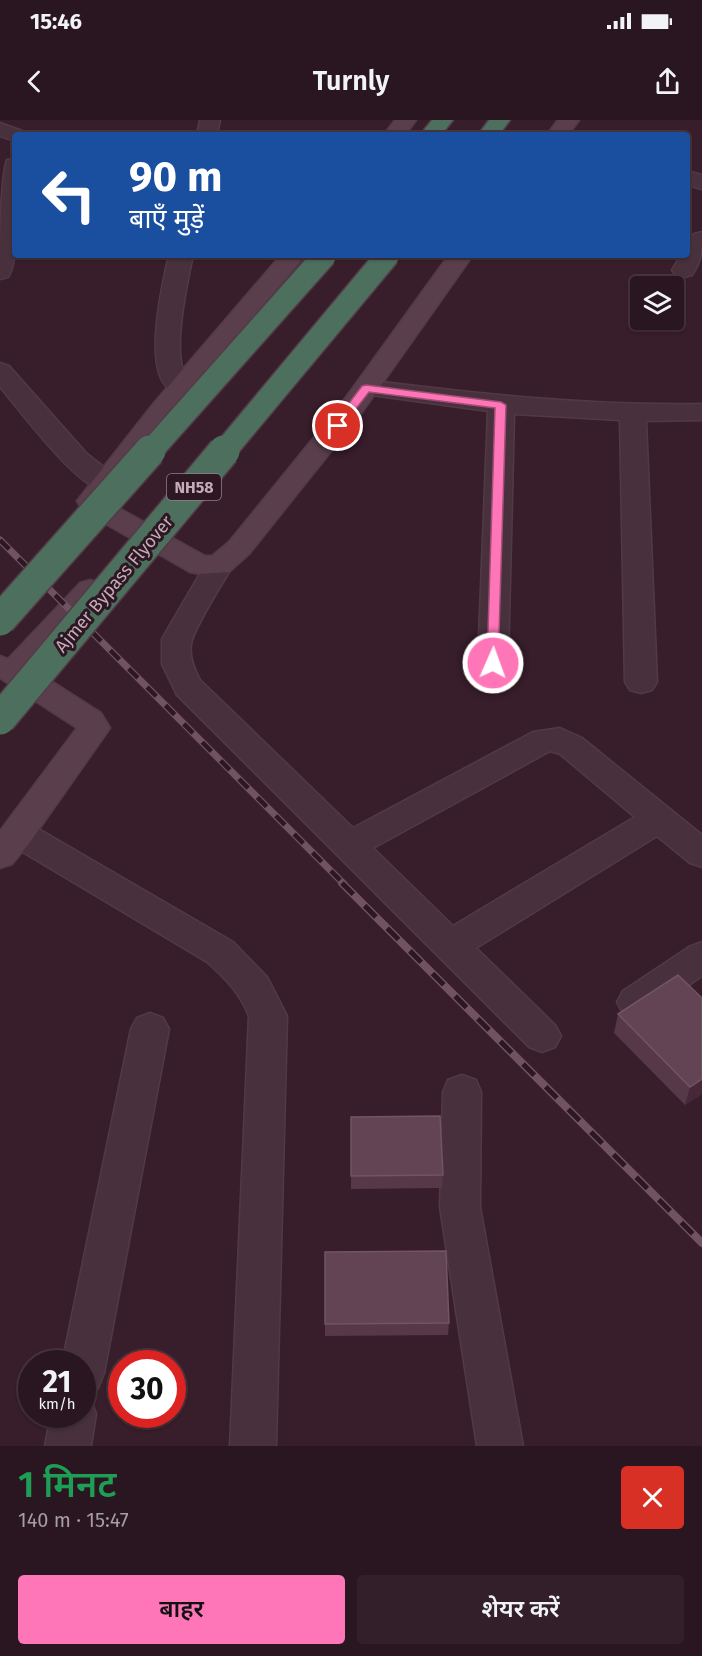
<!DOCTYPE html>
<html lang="hi">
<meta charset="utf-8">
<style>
body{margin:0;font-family:"Fira Sans","Noto Sans Devanagari",sans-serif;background:#321f29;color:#f1f3f6;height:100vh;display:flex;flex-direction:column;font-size:22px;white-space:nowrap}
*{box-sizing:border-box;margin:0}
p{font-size:20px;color:#a59fa5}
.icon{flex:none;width:33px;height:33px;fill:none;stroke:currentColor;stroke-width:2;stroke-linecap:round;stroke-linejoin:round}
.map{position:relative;height:1326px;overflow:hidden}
.details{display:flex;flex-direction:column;background:#2a1620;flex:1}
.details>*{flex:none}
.top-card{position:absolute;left:12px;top:12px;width:678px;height:126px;border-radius:6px;box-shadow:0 2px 4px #0004,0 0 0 2px #46353e;background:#1a4fa0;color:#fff;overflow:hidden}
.fabs{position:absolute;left:630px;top:156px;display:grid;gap:12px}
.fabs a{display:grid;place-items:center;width:54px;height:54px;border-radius:6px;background:#2a1620;box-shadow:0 2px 4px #0004,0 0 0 2px #46353e;font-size:30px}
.speed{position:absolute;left:18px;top:1230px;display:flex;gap:12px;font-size:30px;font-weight:700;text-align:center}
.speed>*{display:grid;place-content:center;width:78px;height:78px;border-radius:50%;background:#2a1620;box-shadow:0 2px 4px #0004,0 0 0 2px #46353e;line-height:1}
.speed small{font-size:15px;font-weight:400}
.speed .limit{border:9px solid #d22;background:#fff;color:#111}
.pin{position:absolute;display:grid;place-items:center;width:51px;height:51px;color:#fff;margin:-26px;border:3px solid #fff;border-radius:50%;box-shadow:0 2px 6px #0007}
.me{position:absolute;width:66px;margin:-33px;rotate:2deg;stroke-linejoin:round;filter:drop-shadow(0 0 4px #0008)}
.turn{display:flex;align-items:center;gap:21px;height:126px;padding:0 18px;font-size:27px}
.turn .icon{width:78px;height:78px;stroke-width:2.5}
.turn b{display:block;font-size:42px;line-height:51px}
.round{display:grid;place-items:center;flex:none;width:63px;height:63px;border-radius:6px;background:#321f29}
.head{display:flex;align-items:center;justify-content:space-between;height:102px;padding:0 18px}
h1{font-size:36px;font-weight:600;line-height:45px;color:#1e9e55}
.button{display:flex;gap:12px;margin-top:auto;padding:12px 18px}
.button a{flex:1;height:69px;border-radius:6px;background:#ff76b8;color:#111;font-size:24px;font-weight:600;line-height:69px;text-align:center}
.button a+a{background:#321f29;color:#f1f3f6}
.status{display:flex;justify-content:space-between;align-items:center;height:42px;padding:0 30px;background:#2a1620;direction:ltr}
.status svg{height:16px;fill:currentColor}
header{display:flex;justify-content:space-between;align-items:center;height:78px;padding:0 18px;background:#2a1620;font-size:27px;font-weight:600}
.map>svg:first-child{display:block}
</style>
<div class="status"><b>15:46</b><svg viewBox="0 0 49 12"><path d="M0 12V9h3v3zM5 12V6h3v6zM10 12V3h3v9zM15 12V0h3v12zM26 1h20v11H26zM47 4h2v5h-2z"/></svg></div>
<header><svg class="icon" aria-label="back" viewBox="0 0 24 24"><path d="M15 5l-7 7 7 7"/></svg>Turnly<svg class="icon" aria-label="share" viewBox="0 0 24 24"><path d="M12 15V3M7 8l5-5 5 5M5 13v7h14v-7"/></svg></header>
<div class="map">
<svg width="702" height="1326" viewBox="0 0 702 1326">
<rect width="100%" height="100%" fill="#381d2b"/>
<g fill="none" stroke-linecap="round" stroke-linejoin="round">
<g stroke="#513a46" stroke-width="3">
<g id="street">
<path d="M 200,0 L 220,0 L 217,15 L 197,15 Z"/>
<path d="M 0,3 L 22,11 L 25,15 L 15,15 L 15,21 L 0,16 Z"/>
<path d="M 15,39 C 15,63 21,139 8,157 L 0,159 C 0,134 0,59 7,40 Z"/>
<path d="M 687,51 L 702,55 L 702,69 L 687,65 Z"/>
<path d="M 702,112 C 702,130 702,140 692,155 L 684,157 L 676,155 L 672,150 L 681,135 L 687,135 C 687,126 689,122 694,114 Z"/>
<path d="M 169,135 L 193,135 C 187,163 173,227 184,253 C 186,258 192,262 196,267 L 192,272 C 132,287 163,162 169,135 Z"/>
<path d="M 0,243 L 9,246 L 87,334 L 115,356 L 119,362 L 115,368 C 108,370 103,371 96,368 C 69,356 21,292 0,267 Z"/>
<path d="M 366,260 C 479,274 588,286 702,284 L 702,300 L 646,301 L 657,562 L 652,570 L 641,573 L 630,570 L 625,562 L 620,300 L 514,294 L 508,543 L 504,550 L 493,553 L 482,550 L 478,543 L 488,291 L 357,273 L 353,268 L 357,263 Z"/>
<path d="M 219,436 L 229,438 L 233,445 C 224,461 193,509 191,524 C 189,537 194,549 200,560 L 353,708 L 533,612 L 560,608 L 582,618 L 702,715 L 702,747 L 690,743 L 657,716 L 476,828 L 555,905 L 561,916 L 555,927 L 542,932 L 529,927 L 177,575 L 162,544 L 162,519 L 209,438 ZM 550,631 L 560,634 L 635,697 L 453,806 L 373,728 Z"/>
<path d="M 18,700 L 30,704 L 233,822 L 267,857 L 287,896 L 276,1326 L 230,1326 L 249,896 C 240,873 225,858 207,842 L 6,722 L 1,713 L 6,704 Z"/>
<path d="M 702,822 L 702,856 L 649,893 L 636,897 L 623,893 L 617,882 L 623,871 L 689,827 Z"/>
<path d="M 150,893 L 163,898 L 169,909 L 104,1253 L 98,1268 L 82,1274 L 82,1244 L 62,1244 L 131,909 L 137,898 Z"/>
<path d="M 462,955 L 476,960 L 481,972 L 480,1087 L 523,1326 L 477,1326 L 440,1087 L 443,972 L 448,960 Z"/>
<path d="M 82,1275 L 90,1278 L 96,1294 L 91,1326 L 45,1326 L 51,1294 L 82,1294 Z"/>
</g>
</g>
<g stroke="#513a46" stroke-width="3">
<g id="secondary">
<path d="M 395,0 L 416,0 L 405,15 L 384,15 Z"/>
<path d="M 558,0 L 579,0 L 568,15 L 547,15 Z"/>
<path d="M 281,135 L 305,135 L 172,295 L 106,381 L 205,436 L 212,436 L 229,422 L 342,283 L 449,135 L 473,135 L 360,295 L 249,434 L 229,452 L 200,454 L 190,452 L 83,391 L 77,381 L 154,283 Z"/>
<path d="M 90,460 L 100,463 L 105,470 L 34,550 L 101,593 L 110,608 L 30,722 L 12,744 L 0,748 L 0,711 L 77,608 L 0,558 L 0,536 L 8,539 L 80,463 Z"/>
</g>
</g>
<g stroke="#523b47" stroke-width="3">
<g id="highway">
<path d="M 432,0 L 453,0 L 441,15 L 420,15 Z"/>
<path d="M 489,0 L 510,0 L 499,15 L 478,15 Z"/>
</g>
</g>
<use href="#street" fill="#48313d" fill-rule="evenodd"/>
<use href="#secondary" fill="#5b3e4c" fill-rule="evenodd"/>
<use href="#highway" fill="#4d6f5e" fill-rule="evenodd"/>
<g stroke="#705261" stroke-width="7">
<path id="rail-far1" d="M 0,420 L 344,764"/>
</g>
<g stroke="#705261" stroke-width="8">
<path id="rail" d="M 342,763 L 702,1123"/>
</g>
<use href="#rail-far1" stroke="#2c1722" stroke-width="4.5" stroke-dasharray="13" stroke-linecap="butt"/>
<use href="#rail" stroke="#2c1722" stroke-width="5" stroke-dasharray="16" stroke-linecap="butt"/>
<g stroke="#523b47" stroke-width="26" stroke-linecap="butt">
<g id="highway-bridge-far1">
<path d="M 149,333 L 325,135"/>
<path d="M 223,333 L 388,135"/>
</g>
</g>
<g stroke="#523b47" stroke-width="34" stroke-linecap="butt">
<g id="highway-bridge">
<path d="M 0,500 L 150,331"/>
<path d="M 0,599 L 224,331"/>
</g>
</g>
<use href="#highway-bridge-far1" stroke="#4d6f5e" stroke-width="23"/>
<use href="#highway-bridge" stroke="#4d6f5e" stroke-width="31"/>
</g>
<g fill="#573848">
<path d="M 618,894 L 702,974 L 685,985 L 614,913 Z"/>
<path d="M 351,997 L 443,1055 L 442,1068 L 351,1069 Z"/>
<path d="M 449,1203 L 448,1215 L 325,1216 L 325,1204 Z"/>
</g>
<path fill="#462838" d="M 702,959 L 702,974 L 685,985 L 690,967 Z"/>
<g fill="#634454" stroke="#725464" stroke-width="1.5">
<path d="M 678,855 L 702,878 L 702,959 L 690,967 L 618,894 Z"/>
<path d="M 440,996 L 443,1055 L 351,1056 L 351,997 Z"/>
<path d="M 446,1131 L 449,1203 L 325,1204 L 325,1132 Z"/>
</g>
<path fill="#ff76b8" stroke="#a64d78" stroke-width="1.5" d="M 366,265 L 501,282 L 506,285 L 498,546 L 493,548 L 487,543 L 495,288 L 369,272 L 341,308 L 334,308 L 334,303 L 362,266 Z"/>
<g text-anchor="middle" stroke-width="6" stroke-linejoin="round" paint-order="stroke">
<rect fill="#2c1722" stroke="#977e8a" stroke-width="1.5" x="167" y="354" width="54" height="26" rx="4.5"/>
<g font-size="16" font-weight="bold" fill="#c5aab7">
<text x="194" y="373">NH58</text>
</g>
<g font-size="18" fill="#c5aab7" stroke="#2c1722">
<text transform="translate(114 464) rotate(-50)" y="6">Ajmer Bypass Flyover</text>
</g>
</g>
</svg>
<div class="fabs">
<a><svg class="icon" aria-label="layers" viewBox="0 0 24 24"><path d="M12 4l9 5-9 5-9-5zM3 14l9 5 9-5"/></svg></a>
</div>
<div class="speed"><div>21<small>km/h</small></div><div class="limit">30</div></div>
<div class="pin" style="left:338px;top:306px;background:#d93025"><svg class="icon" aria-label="arrive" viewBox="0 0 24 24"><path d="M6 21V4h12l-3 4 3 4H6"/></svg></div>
<svg class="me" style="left:493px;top:543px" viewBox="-20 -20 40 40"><circle r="17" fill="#ff76b8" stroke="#fff" stroke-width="3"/><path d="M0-11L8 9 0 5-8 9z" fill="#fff"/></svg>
<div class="top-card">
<div class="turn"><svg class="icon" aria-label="left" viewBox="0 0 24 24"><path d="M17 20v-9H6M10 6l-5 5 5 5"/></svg><div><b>90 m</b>बाएँ मुड़ें</div></div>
</div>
</div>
<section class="details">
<div class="head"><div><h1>1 मिनट</h1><p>140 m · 15:47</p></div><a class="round" style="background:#d93025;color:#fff"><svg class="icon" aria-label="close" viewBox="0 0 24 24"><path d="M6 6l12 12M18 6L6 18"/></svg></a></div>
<div class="button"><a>बाहर</a><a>शेयर करें</a></div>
</section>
